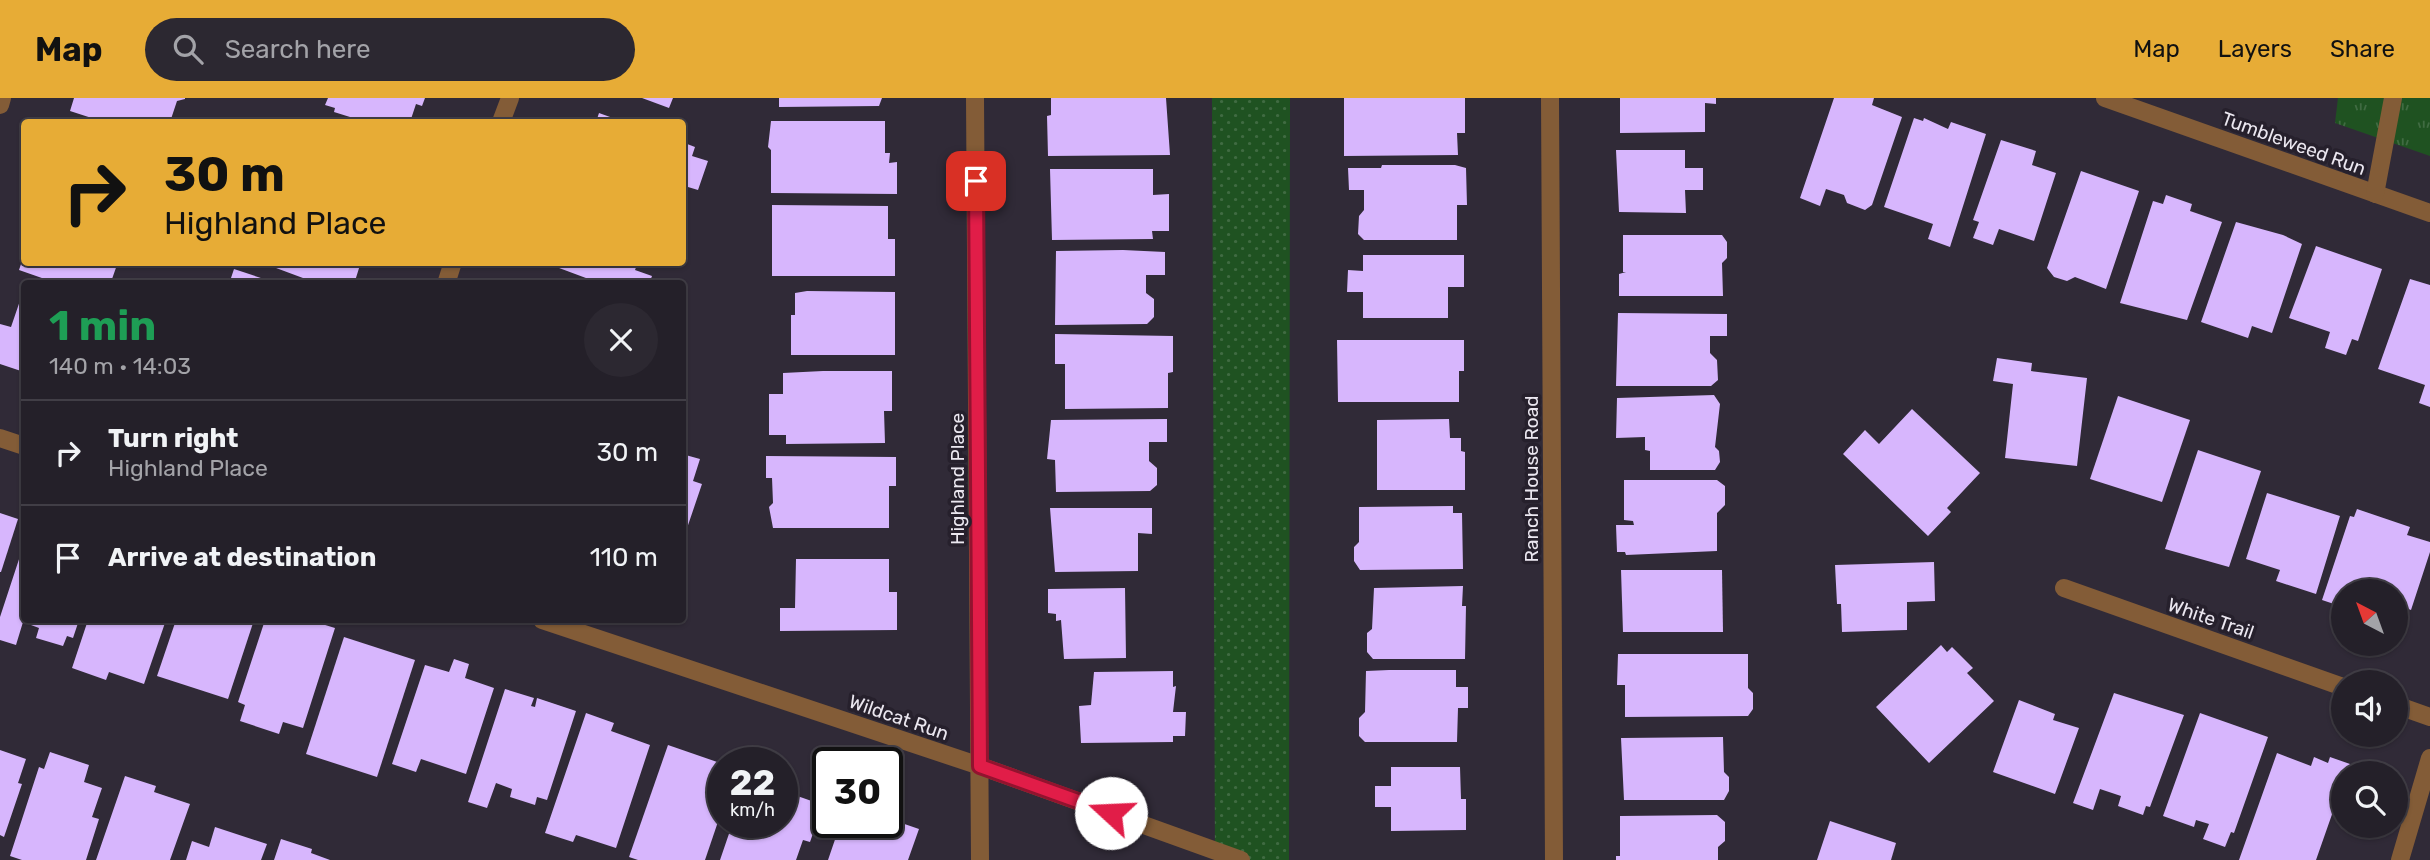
<!DOCTYPE html>
<meta charset="utf-8">
<style>
body{margin:0;font-family:Rubik,sans-serif;background:#2c2831;color:#f1f3f6;height:100vh;display:flex;flex-direction:column;font-size:26px;white-space:nowrap}
*{box-sizing:border-box;margin:0}
p{font-size:23px;color:#a3a3a8}
.icon{flex:none;width:38px;height:38px;fill:none;stroke:currentColor;stroke-width:2;stroke-linecap:round;stroke-linejoin:round}
.map{position:relative;flex:1;overflow:hidden}
.sheet{position:absolute;left:21px;top:182px;width:665px;height:343px;display:flex;flex-direction:column;background:#242029;border-radius:7px;box-shadow:0 2px 5px #0004,0 0 0 2px #413e46}
.sheet>*{flex:none}
.guide{position:absolute;left:21px;top:21px;width:665px;height:147px;border-radius:7px;box-shadow:0 2px 5px #0004,0 0 0 2px #413e46;background:#e7ac36;color:#111;overflow:hidden}
.needle{width:46px;rotate:319deg}
.buttons{position:absolute;left:2331px;top:481px;display:grid;gap:14px}
.buttons a{display:grid;place-items:center;width:77px;height:77px;border-radius:50%;background:#242029;box-shadow:0 2px 5px #0004,0 0 0 2px #413e46;font-size:35px}
.speed{position:absolute;left:707px;top:649px;display:flex;gap:14px;font-size:35px;font-weight:700;text-align:center}
.speed>*{display:grid;place-content:center;width:91px;height:91px;border-radius:50%;background:#242029;box-shadow:0 2px 5px #0004,0 0 0 2px #413e46;line-height:1}
.speed small{font-size:18px;font-weight:400}
.speed .limit{border:4px solid #111;border-radius:10px;background:#fff;color:#111}
.pin{position:absolute;display:grid;place-items:center;width:60px;height:60px;color:#fff;margin:-30px;border-radius:14px;box-shadow:0 4px 10px #0006}
.me{position:absolute;width:77px;margin:-38px;rotate:290deg;stroke-linejoin:round;filter:drop-shadow(0 0 5px #0008)}
.turn{display:flex;align-items:center;gap:24px;height:147px;padding:0 28px;font-size:32px}
.turn .icon{width:91px;height:91px;stroke-width:2.5}
.turn b{display:block;font-size:49px;line-height:60px}
.round{display:grid;place-items:center;flex:none;width:74px;height:74px;border-radius:37px;background:#2c2831}
.overview{display:flex;align-items:center;justify-content:space-between;height:119px;padding:0 28px}
h1{font-size:42px;font-weight:700;line-height:52px;color:#1e9e55}
ul{padding:0;list-style:none}
li{display:flex;align-items:center;gap:21px;height:105px;padding:0 28px;border-top:2px solid #413e46}
li div{flex:1}
li b{display:block;font-size:26px}
li em{font-style:normal}
header{display:flex;align-items:center;gap:42px;box-sizing:border-box;height:98px;padding:0 35px;background:#e7ac36;color:#111}
header strong{font-size:33px}
nav{display:flex;gap:38px;margin-inline-start:auto;font-size:24px}
.search{width:490px;height:63px;background:#2c2831;display:flex;align-items:center;gap:18px;box-sizing:border-box;padding:0 24px;border-radius:38px;color:#a3a3a8;font-size:26px}
.map>svg:first-child{display:block}
</style>
<header>
<strong>Map</strong>
<div class="search"><svg class="icon" aria-label="search" viewBox="0 0 24 24"><circle cx="10" cy="10" r="6"/><path d="M15 15l6 6"/></svg>Search here</div>
<nav><a>Map</a><a>Layers</a><a>Share</a></nav>
</header>
<div class="map">
<svg width="2430" height="762" viewBox="0 0 2430 762">
<defs>
<pattern id="grass-dots" width="8" height="8" patternUnits="userSpaceOnUse" patternTransform="scale(1.75)"><rect width="8" height="8" fill="#1f5221"/><path d="M2 2h.1M6 6h.1" fill="none" stroke="#406b42" stroke-width="1.8" stroke-linecap="round"/></pattern>
<pattern id="park-tufts" width="24" height="20" patternUnits="userSpaceOnUse" patternTransform="scale(1.75)"><rect width="24" height="20" fill="#1f5221"/><path d="M3 7l-1-3M5 7V3M7 7l1-3M15 17l-1-3M17 17v-4M19 17l1-3" fill="none" stroke="#406b42"/></pattern>
</defs>
<rect width="100%" height="100%" fill="#302a37"/>
<path fill="url(#grass-dots)" d="M 1212,0 L 1290,0 L 1289,762 L 1215,762 Z"/>
<path fill="url(#park-tufts)" d="M 2338,0 L 2430,0 L 2430,58 L 2335,25 Z"/>
<g fill="#d7b6fd">
<path d="M 74,0 L 185,0 L 185,1 L 177,3 L 170,24 L 104,24 L 70,13 Z"/>
<path d="M 328,0 L 425,0 L 422,8 L 416,6 L 410,24 L 366,24 L 334,14 L 335,10 L 325,7 Z"/>
<path d="M 642,0 L 673,0 L 669,10 Z"/>
<path d="M 779,0 L 882,0 L 879,8 L 779,9 Z"/>
<path d="M 1051,0 L 1166,0 L 1170,57 L 1048,58 L 1047,18 L 1051,17 Z"/>
<path d="M 1344,0 L 1465,0 L 1465,35 L 1457,35 L 1458,57 L 1344,58 Z"/>
<path d="M 1620,0 L 1716,0 L 1716,6 L 1705,5 L 1705,34 L 1620,35 Z"/>
<path d="M 1834,0 L 1874,0 L 1872,7 L 1902,19 L 1872,107 L 1865,112 L 1847,105 L 1844,97 L 1826,91 L 1820,108 L 1800,100 Z"/>
<path d="M 599,15 L 624,24 L 596,24 Z"/>
<path d="M 1914,20 L 1923,23 L 1924,20 L 1948,31 L 1951,24 L 1986,36 L 1950,149 L 1928,141 L 1933,126 L 1884,109 Z"/>
<path d="M 771,23 L 885,23 L 885,55 L 890,55 L 889,65 L 897,64 L 897,96 L 771,95 L 771,52 L 768,49 Z"/>
<path d="M 2001,42 L 2036,53 L 2032,67 L 2056,75 L 2034,143 L 1999,131 L 1993,147 L 1973,140 L 1979,124 L 1973,122 Z"/>
<path d="M 682,44 L 695,49 L 692,58 L 708,63 L 698,92 L 688,89 L 683,103 Z"/>
<path d="M 1616,52 L 1685,52 L 1685,70 L 1703,70 L 1703,92 L 1685,92 L 1686,115 L 1619,114 Z"/>
<path d="M 1382,67 L 1455,67 L 1466,70 L 1467,107 L 1457,107 L 1457,142 L 1364,142 L 1358,136 L 1359,118 L 1364,112 L 1364,92 L 1349,92 L 1348,70 L 1381,70 Z"/>
<path d="M 1050,71 L 1153,71 L 1153,97 L 1169,96 L 1169,133 L 1152,133 L 1153,141 L 1052,142 Z"/>
<path d="M 2081,73 L 2139,93 L 2106,191 L 2075,179 L 2067,183 L 2054,179 L 2047,170 Z"/>
<path d="M 2166,97 L 2192,106 L 2190,113 L 2222,124 L 2187,222 L 2120,205 L 2153,103 L 2163,106 Z"/>
<path d="M 772,107 L 888,108 L 888,141 L 895,141 L 895,178 L 772,178 Z"/>
<path d="M 2236,124 L 2283,137 L 2302,146 L 2272,235 L 2252,228 L 2248,240 L 2201,224 Z"/>
<path d="M 1623,137 L 1722,137 L 1727,144 L 1727,160 L 1722,165 L 1723,198 L 1619,198 L 1619,176 L 1626,174 L 1623,174 Z"/>
<path d="M 2316,148 L 2382,171 L 2358,243 L 2352,241 L 2346,257 L 2325,250 L 2330,234 L 2289,220 Z"/>
<path d="M 1123,152 L 1165,154 L 1165,177 L 1146,177 L 1146,195 L 1154,201 L 1154,219 L 1147,226 L 1055,227 L 1056,153 Z"/>
<path d="M 24,157 L 24,164 L 118,164 L 112,181 L 115,186 L 59,186 L 19,172 Z"/>
<path d="M 1363,157 L 1464,157 L 1464,189 L 1448,189 L 1448,220 L 1363,220 L 1363,194 L 1347,194 L 1348,172 L 1363,173 Z"/>
<path d="M 260,164 L 361,164 L 354,186 L 319,186 Z"/>
<path d="M 543,164 L 638,164 L 635,172 L 652,178 L 649,186 L 602,186 Z"/>
<path d="M 234,171 L 276,185 L 276,186 L 229,186 Z"/>
<path d="M 2410,181 L 2430,187 L 2430,309 L 2419,305 L 2425,287 L 2378,271 Z"/>
<path d="M 24,191 L 24,274 L 0,266 L 0,226 L 11,229 Z"/>
<path d="M 807,193 L 895,194 L 895,257 L 791,257 L 791,217 L 795,217 L 795,195 Z"/>
<path d="M 1618,215 L 1727,216 L 1727,238 L 1710,238 L 1710,255 L 1717,262 L 1718,282 L 1711,288 L 1616,288 Z"/>
<path d="M 1055,236 L 1173,238 L 1173,274 L 1168,275 L 1168,310 L 1065,311 L 1065,266 L 1055,266 Z"/>
<path d="M 1337,242 L 1464,242 L 1464,273 L 1459,273 L 1459,304 L 1338,304 Z"/>
<path d="M 1997,260 L 2032,265 L 2031,273 L 2087,280 L 2077,368 L 2005,360 L 2013,286 L 1993,283 Z"/>
<path d="M 823,273 L 892,273 L 892,313 L 884,313 L 885,345 L 786,346 L 786,337 L 769,337 L 769,296 L 783,296 L 783,275 Z"/>
<path d="M 1714,297 L 1720,306 L 1715,349 L 1719,353 L 1720,364 L 1715,372 L 1650,372 L 1650,353 L 1645,352 L 1645,339 L 1616,340 L 1617,300 Z"/>
<path d="M 2118,298 L 2190,322 L 2162,404 L 2090,381 Z"/>
<path d="M 1912,311 L 1980,375 L 1947,410 L 1951,414 L 1928,438 L 1843,356 L 1865,332 L 1879,346 Z"/>
<path d="M 1167,321 L 1167,344 L 1149,344 L 1149,363 L 1157,370 L 1157,387 L 1150,393 L 1056,394 L 1055,362 L 1047,361 L 1051,322 Z"/>
<path d="M 1449,321 L 1450,340 L 1461,340 L 1461,353 L 1465,354 L 1465,392 L 1377,392 L 1377,322 Z"/>
<path d="M 2198,352 L 2261,373 L 2229,469 L 2165,451 Z"/>
<path d="M 682,356 L 700,361 L 693,383 L 702,386 L 683,442 Z"/>
<path d="M 766,358 L 896,359 L 896,388 L 889,388 L 889,430 L 773,430 L 769,409 L 773,405 L 772,380 L 766,380 Z"/>
<path d="M 1624,382 L 1717,382 L 1725,388 L 1725,407 L 1717,415 L 1717,453 L 1626,457 L 1625,454 L 1617,454 L 1616,427 L 1634,427 L 1633,423 L 1624,422 Z"/>
<path d="M 2267,395 L 2340,418 L 2316,496 L 2276,483 L 2280,472 L 2246,461 Z"/>
<path d="M 1453,408 L 1453,415 L 1462,415 L 1463,471 L 1360,472 L 1354,463 L 1354,449 L 1359,444 L 1359,409 Z"/>
<path d="M 1050,410 L 1152,410 L 1152,436 L 1138,435 L 1138,473 L 1055,474 Z"/>
<path d="M 2357,411 L 2410,429 L 2407,437 L 2430,444 L 2430,454 L 2411,512 L 2403,509 L 2396,528 L 2396,494 L 2343,494 L 2343,509 L 2322,502 L 2350,418 L 2354,419 Z"/>
<path d="M 0,415 L 18,421 L 1,474 L 0,474 Z"/>
<path d="M 24,446 L 24,522 L 79,522 L 73,540 L 67,538 L 63,548 L 36,540 L 39,530 L 23,524 L 16,547 L 0,542 L 0,519 Z"/>
<path d="M 796,461 L 889,461 L 889,494 L 897,494 L 897,532 L 780,533 L 780,510 L 795,510 Z"/>
<path d="M 1934,464 L 1935,503 L 1907,504 L 1907,532 L 1842,534 L 1841,506 L 1837,506 L 1835,467 Z"/>
<path d="M 1621,472 L 1722,472 L 1723,534 L 1623,534 Z"/>
<path d="M 1463,488 L 1462,508 L 1466,508 L 1465,561 L 1373,561 L 1367,554 L 1367,535 L 1372,531 L 1374,490 Z"/>
<path d="M 1125,490 L 1126,560 L 1064,561 L 1061,522 L 1056,523 L 1056,516 L 1048,515 L 1048,491 Z"/>
<path d="M 88,522 L 166,522 L 144,586 L 109,574 L 106,582 L 72,570 Z"/>
<path d="M 176,522 L 254,522 L 228,601 L 157,578 Z"/>
<path d="M 265,522 L 309,522 L 335,530 L 303,630 L 283,624 L 279,636 L 240,623 L 245,607 L 238,604 Z"/>
<path d="M 344,539 L 415,562 L 377,679 L 306,656 Z"/>
<path d="M 1941,547 L 1947,554 L 1952,549 L 1973,570 L 1967,575 L 1994,603 L 1929,665 L 1876,609 Z"/>
<path d="M 1618,556 L 1748,556 L 1748,590 L 1753,595 L 1753,611 L 1748,618 L 1625,619 L 1625,587 L 1617,587 Z"/>
<path d="M 454,561 L 469,566 L 465,580 L 494,590 L 466,676 L 421,661 L 416,674 L 392,666 L 425,567 L 449,574 Z"/>
<path d="M 1389,572 L 1456,572 L 1456,589 L 1468,589 L 1468,610 L 1458,610 L 1457,644 L 1365,644 L 1359,638 L 1359,620 L 1365,614 L 1366,573 Z"/>
<path d="M 1173,573 L 1173,589 L 1176,588 L 1173,614 L 1186,614 L 1185,638 L 1173,638 L 1173,644 L 1081,645 L 1079,608 L 1091,607 L 1094,574 Z"/>
<path d="M 505,591 L 534,600 L 531,608 L 535,609 L 537,600 L 576,613 L 547,702 L 537,699 L 535,707 L 510,699 L 512,691 L 496,685 L 487,710 L 468,704 Z"/>
<path d="M 2114,595 L 2184,617 L 2150,709 L 2146,708 L 2143,717 L 2118,708 L 2121,698 L 2100,691 L 2093,712 L 2073,705 Z"/>
<path d="M 2019,602 L 2055,616 L 2053,622 L 2079,630 L 2055,696 L 1993,674 Z"/>
<path d="M 586,615 L 614,625 L 611,633 L 650,647 L 616,750 L 576,737 L 573,744 L 545,735 Z"/>
<path d="M 2200,615 L 2268,639 L 2234,735 L 2231,734 L 2225,749 L 2203,741 L 2209,726 L 2196,722 L 2194,729 L 2163,718 Z"/>
<path d="M 1723,639 L 1724,674 L 1729,679 L 1729,693 L 1724,702 L 1624,702 L 1621,640 Z"/>
<path d="M 668,647 L 723,666 L 723,709 L 705,762 L 638,762 L 629,759 Z"/>
<path d="M 0,652 L 26,661 L 18,685 L 22,686 L 4,739 L 0,737 Z"/>
<path d="M 50,654 L 89,667 L 84,684 L 102,690 L 92,719 L 99,721 L 86,762 L 22,762 L 10,758 L 39,669 L 44,671 Z"/>
<path d="M 2277,655 L 2311,668 L 2314,659 L 2328,665 L 2330,659 L 2350,666 L 2347,676 L 2343,676 L 2343,685 L 2316,762 L 2239,762 Z"/>
<path d="M 1391,669 L 1460,669 L 1461,701 L 1466,701 L 1466,732 L 1391,733 L 1391,709 L 1375,709 L 1375,688 L 1391,688 Z"/>
<path d="M 125,678 L 156,688 L 154,694 L 190,706 L 170,762 L 96,762 Z"/>
<path d="M 782,682 L 789,684 L 786,694 L 823,707 L 810,744 L 803,742 L 796,762 L 720,762 L 733,724 L 782,724 Z"/>
<path d="M 1717,717 L 1725,724 L 1725,743 L 1718,749 L 1718,762 L 1616,762 L 1616,758 L 1620,758 L 1620,718 Z"/>
<path d="M 887,720 L 919,731 L 908,762 L 828,762 L 841,724 L 887,724 Z"/>
<path d="M 1830,723 L 1896,745 L 1891,762 L 1817,762 Z"/>
<path d="M 215,729 L 267,746 L 261,762 L 186,762 L 192,743 L 209,749 Z"/>
<path d="M 281,741 L 312,751 L 311,755 L 330,762 L 274,762 Z"/>
</g>
<g fill="none" stroke-linecap="round" stroke-linejoin="round">
<g stroke="#835c37" stroke-width="18">
<path d="M 975,0 L 980,762"/>
<path d="M 1550,0 L 1554,762"/>
<path d="M 2105,0 L 2430,115"/>
<path d="M 0,7 L 2,0"/>
<path d="M 501,24 L 510,0"/>
<path d="M 2375,96 L 2393,0"/>
<path d="M 446,186 L 453,164"/>
<path d="M 0,340 L 24,348"/>
<path d="M 2064,490 L 2343,589"/>
<path d="M 542,522 L 980,668 L 1241,762"/>
<path d="M 2396,607 L 2430,619"/>
<path d="M 2400,762 L 2430,660"/>
</g>
</g>
<g fill="none" stroke-linecap="round" stroke-linejoin="round">
<g stroke="#92132f" stroke-width="18">
<path id="route" d="M 976,83 L 980,668 L 1111,715"/>
</g>
<use href="#route" stroke="#e11d48" stroke-width="12"/>
</g>
<g text-anchor="middle" stroke-width="7" stroke-linejoin="round" paint-order="stroke">
<g font-size="19" fill="#ebe7f0" stroke="#26202c">
<text transform="translate(2294 45) rotate(20)" y="7">Tumbleweed Run</text>
<text transform="translate(957 381) rotate(-90)" y="7">Highland Place</text>
<text transform="translate(1531 381) rotate(-90)" y="7">Ranch House Road</text>
<text transform="translate(2211 520) rotate(19)" y="7">White Trail</text>
<text transform="translate(899 619) rotate(19)" y="7">Wildcat Run</text>
</g>
</g>
</svg>
<div class="buttons">
<a><svg class="needle" viewBox="-14 -14 28 28"><path d="M0-13l5 13h-10z" fill="#e53935"/><path d="M0 13l5-13h-10z" fill="#a3a3a8"/></svg></a>
<a><svg class="icon" aria-label="sound" viewBox="0 0 24 24"><path d="M4 9h4l5-4v14l-5-4H4zM17 9q2 3 0 6"/></svg></a>
<a><svg class="icon" aria-label="search" viewBox="0 0 24 24"><circle cx="10" cy="10" r="6"/><path d="M15 15l6 6"/></svg></a>
</div>
<div class="speed"><div>22<small>km/h</small></div><div class="limit">30</div></div>
<div class="pin" style="left:976px;top:83px;background:#d93025"><svg class="icon" aria-label="arrive" viewBox="0 0 24 24"><path d="M6 21V4h12l-3 4 3 4H6"/></svg></div>
<svg class="me" style="left:1111px;top:715px" viewBox="-20 -20 40 40"><circle r="19" fill="#fff"/><path d="M0-13L10 11 0 6-10 11z" fill="#e11d48"/></svg>
<div class="guide">
<div class="turn"><svg class="icon" aria-label="right" viewBox="0 0 24 24"><path d="M7 20v-9h11M14 6l5 5-5 5"/></svg><div><b>30 m</b>Highland Place</div></div>
</div>
<section class="sheet">
<div class="overview"><div><h1>1 min</h1><p>140 m · 14:03</p></div><a class="round"><svg class="icon" aria-label="close" viewBox="0 0 24 24"><path d="M6 6l12 12M18 6L6 18"/></svg></a></div>
<ul>
<li><svg class="icon" aria-label="right" viewBox="0 0 24 24"><path d="M7 20v-9h11M14 6l5 5-5 5"/></svg><div><b>Turn right</b><p>Highland Place</p></div><em>30 m</em></li>
<li><svg class="icon" aria-label="arrive" viewBox="0 0 24 24"><path d="M6 21V4h12l-3 4 3 4H6"/></svg><div><b>Arrive at destination</b></div><em>110 m</em></li>
</ul>
</section>
</div>
